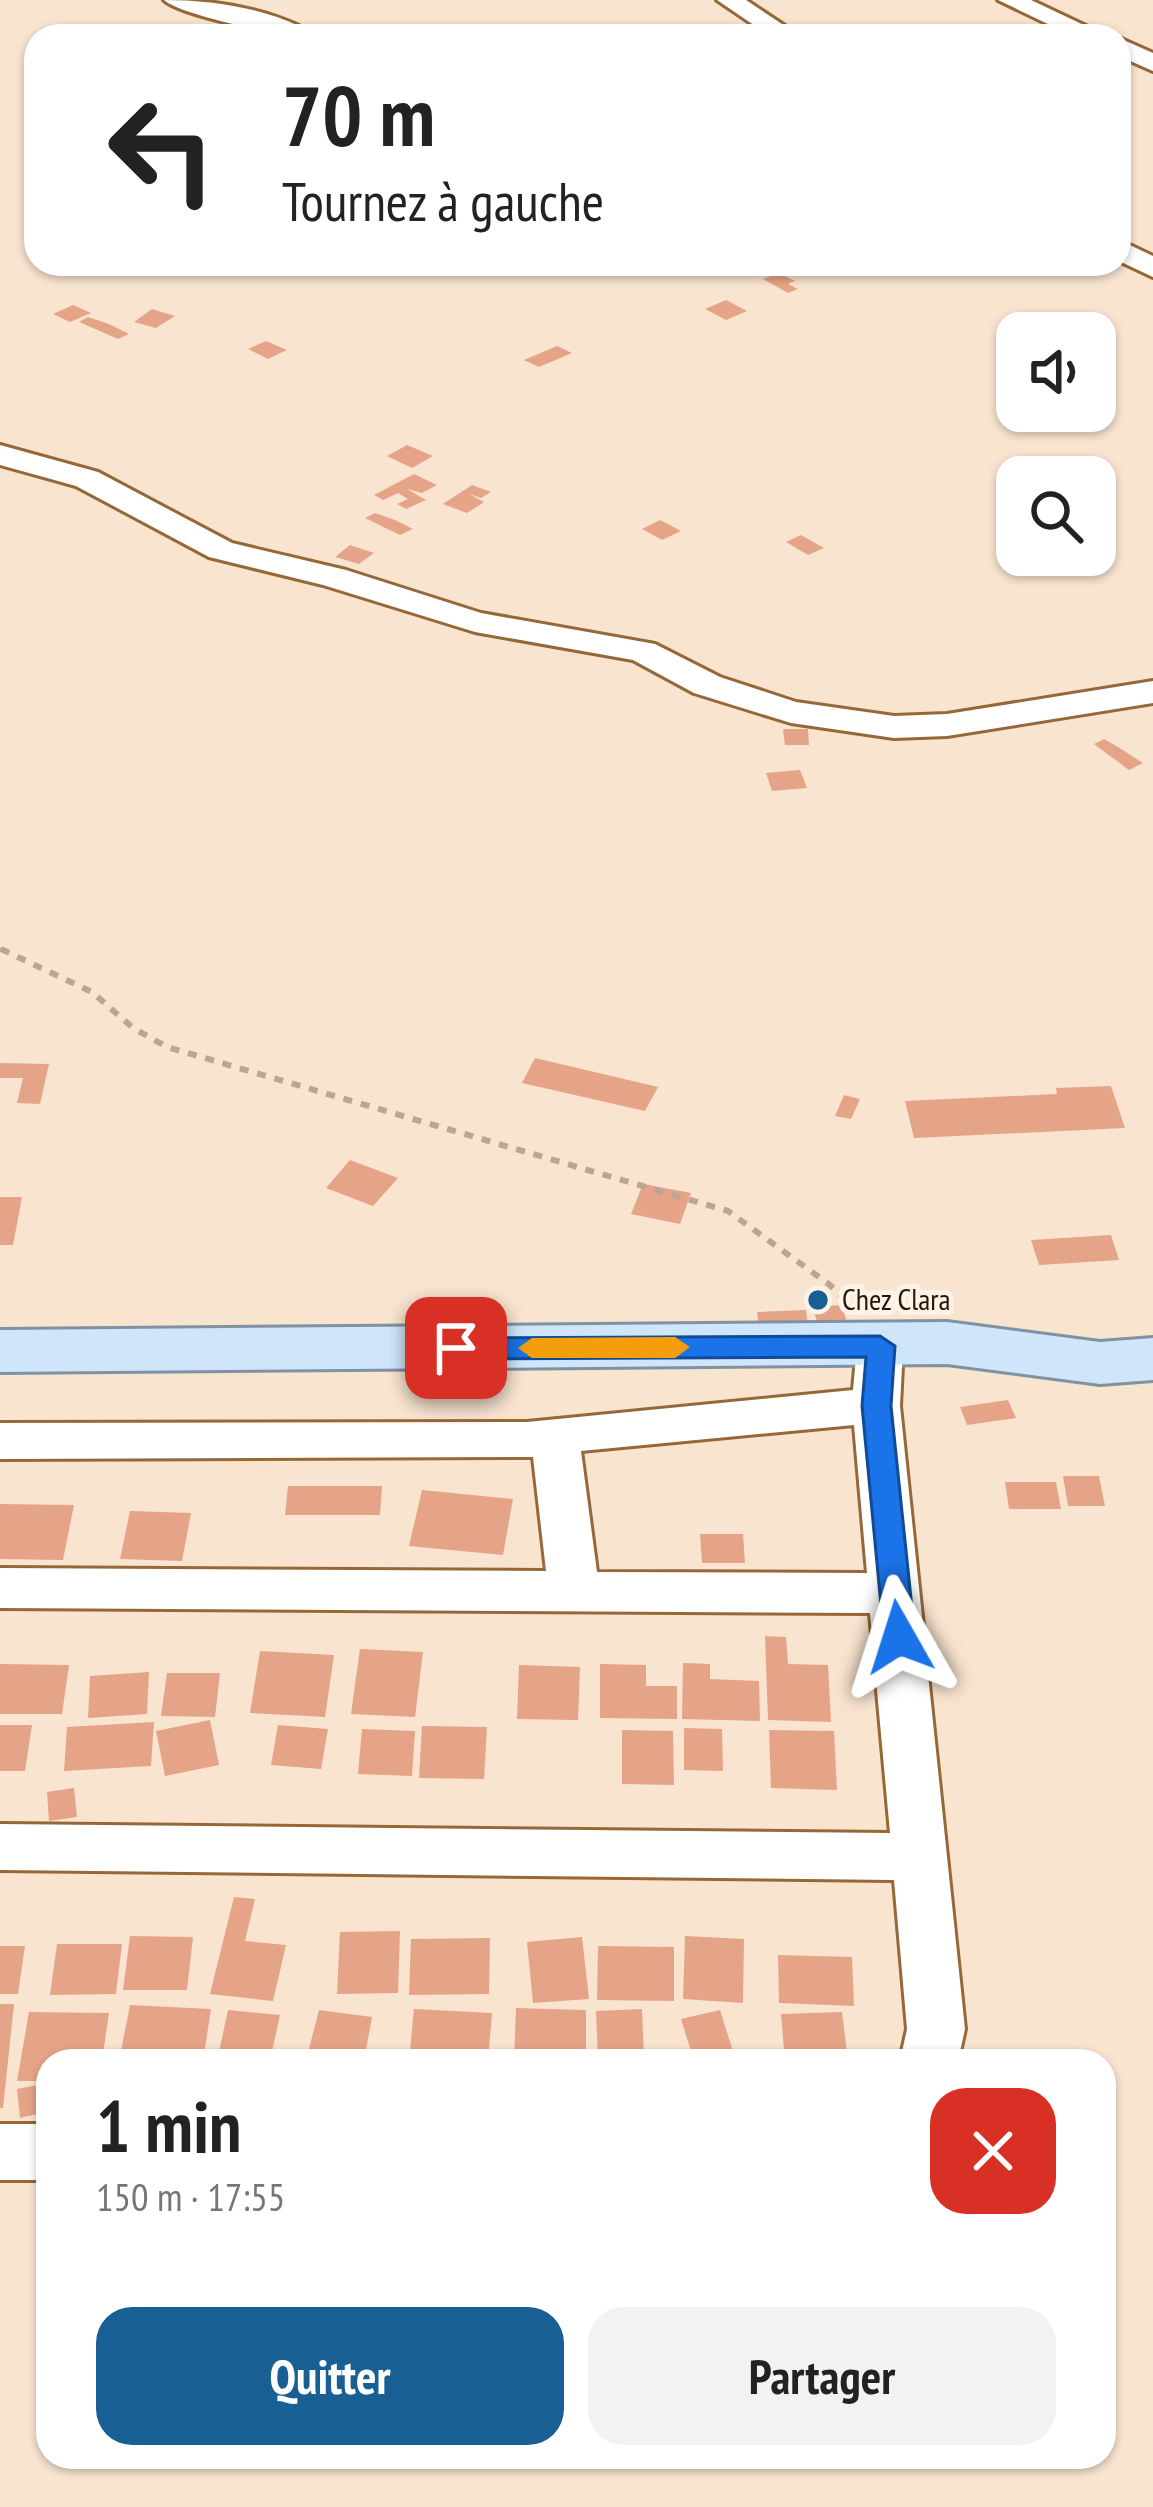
<!DOCTYPE html>
<html lang="fr">
<meta charset="utf-8">
<style>
body{margin:0;font-family:"PT Sans Narrow",sans-serif;background:#f2f2f2;color:#222;height:100vh;display:flex;flex-direction:column;font-size:45px;white-space:nowrap}
*{box-sizing:border-box;margin:0}
p{font-size:39px;color:#767676}
.icon{flex:none;width:66px;height:66px;fill:none;stroke:currentColor;stroke-width:2;stroke-linecap:round;stroke-linejoin:round}
.map{position:relative;flex:1;overflow:hidden}
.sheet{position:absolute;left:36px;top:2049px;width:1080px;height:420px;display:flex;flex-direction:column;background:#fff;border-radius:36px;box-shadow:0 3px 9px #0004}
.sheet>*{flex:none}
.top-card{position:absolute;left:24px;top:24px;width:1107px;height:252px;border-radius:36px;box-shadow:0 3px 9px #0004;background:#fff;color:#222;overflow:hidden}
.controls{position:absolute;left:996px;top:312px;display:grid;gap:24px}
.controls a{display:grid;place-items:center;width:120px;height:120px;border-radius:24px;background:#fff;box-shadow:0 3px 9px #0004;font-size:60px}
.pin{position:absolute;display:grid;place-items:center;width:102px;height:102px;color:#fff;margin:-51px;border-radius:24px;box-shadow:0 6px 18px #0006}
.me{position:absolute;width:132px;margin:-66px;rotate:354deg;stroke-linejoin:round;filter:drop-shadow(0 0 9px #0008)}
.turn{display:flex;align-items:center;gap:42px;height:252px;padding:0 60px;font-size:54px}
.turn .icon{width:156px;height:156px;stroke-width:2.5}
.turn b{display:block;font-size:84px;line-height:102px}
.round{display:grid;place-items:center;flex:none;width:126px;height:126px;border-radius:36px;background:#f2f2f2}
.head{display:flex;align-items:center;justify-content:space-between;height:204px;padding:0 60px}
h1{font-size:72px;font-weight:700;line-height:90px}
.button{display:flex;gap:24px;margin-top:auto;padding:24px 60px}
.button a{flex:1;height:138px;border-radius:36px;background:#186094;color:#fff;font-size:48px;font-weight:700;line-height:138px;text-align:center}
.button a+a{background:#f2f2f2;color:#222}
.map>svg:first-child{display:block}
</style>
<div class="map">
<svg width="1153" height="2507" viewBox="0 0 1153 2507">
<rect width="100%" height="100%" fill="#f9e4d0"/>
<g fill="#e5a487">
<path d="M 779,273 L 795,281 L 788,284 L 798,289 L 788,293 L 763,279 Z"/>
<path d="M 726,300 L 747,311 L 726,320 L 705,309 Z"/>
<path d="M 73,305 L 91,313 L 70,322 L 53,314 Z"/>
<path d="M 152,309 L 175,316 L 156,328 L 134,322 Z"/>
<path d="M 88,317 L 109,324 L 129,334 L 118,339 L 79,322 Z"/>
<path d="M 266,341 L 287,350 L 268,359 L 248,349 Z"/>
<path d="M 557,346 L 572,353 L 539,367 L 524,360 Z"/>
<path d="M 407,445 L 433,456 L 412,468 L 387,456 Z"/>
<path d="M 414,474 L 437,485 L 422,493 L 407,489 L 426,500 L 406,509 L 397,504 L 408,499 L 398,493 L 383,500 L 374,495 Z"/>
<path d="M 472,485 L 491,492 L 481,498 L 469,494 L 484,502 L 467,513 L 443,504 Z"/>
<path d="M 375,513 L 395,520 L 413,529 L 400,535 L 365,518 Z"/>
<path d="M 660,520 L 681,531 L 662,540 L 642,529 Z"/>
<path d="M 801,535 L 824,548 L 808,555 L 786,542 Z"/>
<path d="M 350,545 L 374,553 L 359,564 L 335,557 Z"/>
<path d="M 783,729 L 808,729 L 809,745 L 785,745 Z"/>
<path d="M 1104,739 L 1118,747 L 1143,763 L 1129,770 L 1094,744 Z"/>
<path d="M 800,770 L 807,788 L 772,791 L 766,773 Z"/>
<path d="M 535,1058 L 658,1087 L 645,1111 L 522,1083 Z"/>
<path d="M 0,1063 L 49,1064 L 40,1104 L 17,1103 L 23,1078 L 0,1078 Z"/>
<path d="M 1111,1086 L 1125,1128 L 914,1138 L 905,1101 L 1057,1094 L 1056,1088 Z"/>
<path d="M 844,1095 L 860,1099 L 851,1119 L 835,1116 Z"/>
<path d="M 350,1160 L 398,1178 L 373,1206 L 326,1188 Z"/>
<path d="M 643,1184 L 691,1193 L 680,1224 L 631,1214 Z"/>
<path d="M 0,1197 L 22,1197 L 13,1245 L 0,1245 Z"/>
<path d="M 1111,1235 L 1119,1260 L 1039,1265 L 1031,1240 Z"/>
<path d="M 842,1305 L 847,1323 L 818,1326 L 813,1307 Z"/>
<path d="M 806,1310 L 808,1326 L 759,1327 L 757,1312 Z"/>
<path d="M 1008,1400 L 1016,1418 L 967,1425 L 960,1407 Z"/>
<path d="M 1063,1476 L 1099,1476 L 1105,1506 L 1068,1506 Z"/>
<path d="M 1005,1482 L 1056,1482 L 1061,1509 L 1009,1509 Z"/>
<path d="M 288,1486 L 382,1486 L 380,1515 L 285,1515 Z"/>
<path d="M 422,1490 L 513,1499 L 503,1555 L 409,1546 Z"/>
<path d="M 0,1504 L 74,1505 L 63,1560 L 0,1559 Z"/>
<path d="M 130,1511 L 191,1513 L 182,1561 L 120,1559 Z"/>
<path d="M 700,1534 L 743,1534 L 745,1563 L 702,1563 Z"/>
<path d="M 765,1636 L 786,1637 L 788,1664 L 828,1665 L 831,1722 L 768,1720 Z"/>
<path d="M 360,1649 L 423,1652 L 415,1717 L 351,1714 Z"/>
<path d="M 260,1651 L 334,1655 L 325,1717 L 250,1713 Z"/>
<path d="M 683,1663 L 710,1664 L 710,1679 L 759,1681 L 760,1721 L 682,1719 Z"/>
<path d="M 0,1664 L 69,1665 L 62,1714 L 0,1714 Z"/>
<path d="M 600,1664 L 646,1665 L 646,1686 L 677,1686 L 677,1719 L 600,1718 Z"/>
<path d="M 519,1665 L 580,1667 L 578,1720 L 517,1719 Z"/>
<path d="M 149,1672 L 147,1714 L 88,1718 L 90,1676 Z"/>
<path d="M 167,1673 L 220,1673 L 215,1717 L 161,1716 Z"/>
<path d="M 210,1720 L 219,1765 L 165,1776 L 156,1731 Z"/>
<path d="M 154,1722 L 151,1766 L 64,1771 L 67,1727 Z"/>
<path d="M 0,1725 L 32,1725 L 25,1771 L 0,1771 Z"/>
<path d="M 278,1725 L 328,1729 L 321,1769 L 271,1765 Z"/>
<path d="M 422,1726 L 487,1727 L 484,1779 L 419,1778 Z"/>
<path d="M 684,1728 L 722,1729 L 723,1771 L 684,1770 Z"/>
<path d="M 362,1729 L 415,1731 L 412,1776 L 358,1774 Z"/>
<path d="M 622,1730 L 673,1731 L 674,1785 L 622,1784 Z"/>
<path d="M 769,1730 L 834,1731 L 837,1790 L 771,1788 Z"/>
<path d="M 74,1788 L 77,1817 L 49,1821 L 47,1792 Z"/>
<path d="M 234,1897 L 255,1899 L 245,1941 L 286,1945 L 273,2001 L 210,1994 Z"/>
<path d="M 400,1931 L 398,1993 L 337,1994 L 340,1932 Z"/>
<path d="M 130,1936 L 193,1937 L 187,1990 L 123,1990 Z"/>
<path d="M 685,1936 L 744,1939 L 743,2003 L 683,1999 Z"/>
<path d="M 582,1937 L 589,1999 L 533,2003 L 527,1942 Z"/>
<path d="M 490,1938 L 489,1994 L 409,1995 L 411,1939 Z"/>
<path d="M 57,1944 L 122,1944 L 116,1994 L 50,1995 Z"/>
<path d="M 0,1946 L 25,1946 L 18,1994 L 0,1994 Z"/>
<path d="M 598,1946 L 674,1947 L 674,2001 L 597,2000 Z"/>
<path d="M 778,1955 L 852,1957 L 854,2006 L 779,2003 Z"/>
<path d="M 0,2004 L 14,2004 L 3,2108 L 0,2108 Z"/>
<path d="M 130,2005 L 211,2009 L 203,2061 L 119,2061 Z"/>
<path d="M 516,2008 L 586,2010 L 586,2061 L 514,2061 Z"/>
<path d="M 414,2009 L 492,2013 L 488,2061 L 409,2061 Z"/>
<path d="M 642,2009 L 644,2058 L 598,2059 L 596,2011 Z"/>
<path d="M 228,2010 L 280,2015 L 270,2061 L 217,2061 Z"/>
<path d="M 319,2010 L 372,2017 L 364,2061 L 309,2049 Z"/>
<path d="M 720,2010 L 736,2061 L 694,2061 L 681,2019 Z"/>
<path d="M 29,2012 L 109,2013 L 102,2061 L 48,2061 L 48,2081 L 17,2081 Z"/>
<path d="M 842,2012 L 848,2061 L 785,2061 L 781,2014 Z"/>
<path d="M 43,2084 L 47,2112 L 20,2118 L 17,2089 Z"/>
</g>
<g fill="none" stroke-linecap="round" stroke-linejoin="round">
<g stroke="#966838" stroke-width="6">
<g id="minor">
<path d="M 164,0 C 209,0 258,7 299,26 L 304,36 C 281,36 180,15 164,0 Z"/>
<path d="M 717,0 L 746,0 L 800,36 L 770,36 Z"/>
<path d="M 998,0 L 1031,0 L 1107,36 L 1073,36 Z"/>
<path d="M 1119,38 L 1153,53 L 1153,71 L 1119,56 Z"/>
<path d="M 1119,240 L 1153,256 L 1153,277 L 1119,261 Z"/>
<path d="M 0,445 L 98,472 L 232,543 L 346,570 L 481,613 L 655,644 L 720,677 L 796,702 L 894,716 L 947,714 L 1153,681 L 1153,703 L 947,736 L 894,738 L 791,723 L 694,693 L 633,660 L 475,632 L 323,585 L 209,557 L 76,486 L 0,465 Z"/>
<path d="M 880,1329 L 896,1334 L 903,1346 L 900,1406 L 965,2029 L 958,2061 L 900,2061 L 907,2029 L 894,1880 L 0,1870 L 0,1824 L 890,1833 L 870,1613 L 0,1608 L 0,1568 L 546,1571 L 533,1457 L 0,1459 L 0,1423 L 527,1422 L 853,1390 L 857,1346 L 864,1334 ZM 854,1425 L 867,1573 L 597,1572 L 581,1451 Z"/>
<rect x="0" y="2124" width="48" height="56"/>
</g>
</g>
<g stroke="#7f92a1" stroke-width="6">
<path id="major" d="M 947,1322 L 1100,1342 L 1153,1338 L 1153,1380 L 1100,1384 L 947,1364 L 0,1372 L 0,1330 Z"/>
</g>
<path stroke="#baa693" stroke-width="4.5" stroke-dasharray="8 8" stroke-linecap="butt" d="M 0,949 L 7,952"/>
<path stroke="#baa693" stroke-width="6" stroke-dasharray="9 9" stroke-linecap="butt" d="M 1,949 L 92,992 L 133,1028 L 167,1047 L 728,1211 L 830,1285 L 852,1307"/>
<use href="#minor" fill="#fff" fill-rule="evenodd"/>
<use href="#major" fill="#cee5fa" fill-rule="evenodd"/>
</g>
<path fill="#1a73e8" stroke="#114b97" stroke-width="3" d="M 880,1336 L 895,1346 L 891,1406 L 915,1637 L 910,1646 L 899,1649 L 888,1646 L 884,1637 L 862,1406 L 866,1357 L 456,1359 L 442,1348 L 456,1338 Z"/>
<path fill="#f59e0b" d="M 675,1337 L 690,1347 L 675,1358 L 532,1358 L 518,1348 L 532,1338 Z"/>
<circle fill="#186094" stroke="#fef3e9" stroke-width="4.5" cx="818" cy="1300" r="12"/>
<g text-anchor="middle" stroke-width="10" stroke-linejoin="round" paint-order="stroke">
<g font-size="30" fill="#291704" stroke="#fef3e9" text-anchor="start">
<text x="842" y="1310">Chez Clara</text>
</g>
</g>
</svg>
<div class="controls">
<a><svg class="icon" aria-label="sound" viewBox="0 0 24 24"><path d="M4 9h4l5-4v14l-5-4H4zM17 9q2 3 0 6"/></svg></a>
<a><svg class="icon" aria-label="search" viewBox="0 0 24 24"><circle cx="10" cy="10" r="6"/><path d="M15 15l6 6"/></svg></a>
</div>
<div class="pin" style="left:456px;top:1348px;background:#d93025"><svg class="icon" aria-label="arrive" viewBox="0 0 24 24"><path d="M6 21V4h12l-3 4 3 4H6"/></svg></div>
<svg class="me" style="left:899px;top:1637px" viewBox="-20 -20 40 40"><path d="M0-17L14 15 0 8-14 15z" fill="#1a73e8" stroke="#fff" stroke-width="4"/></svg>
<div class="top-card">
<div class="turn"><svg class="icon" aria-label="left" viewBox="0 0 24 24"><path d="M17 20v-9H6M10 6l-5 5 5 5"/></svg><div><b>70 m</b>Tournez à gauche</div></div>
</div>
<section class="sheet">
<div class="head"><div><h1>1 min</h1><p>150 m · 17:55</p></div><a class="round" style="background:#d93025;color:#fff"><svg class="icon" aria-label="close" viewBox="0 0 24 24"><path d="M6 6l12 12M18 6L6 18"/></svg></a></div>
<div class="button"><a>Quitter</a><a>Partager</a></div>
</section>
</div>
